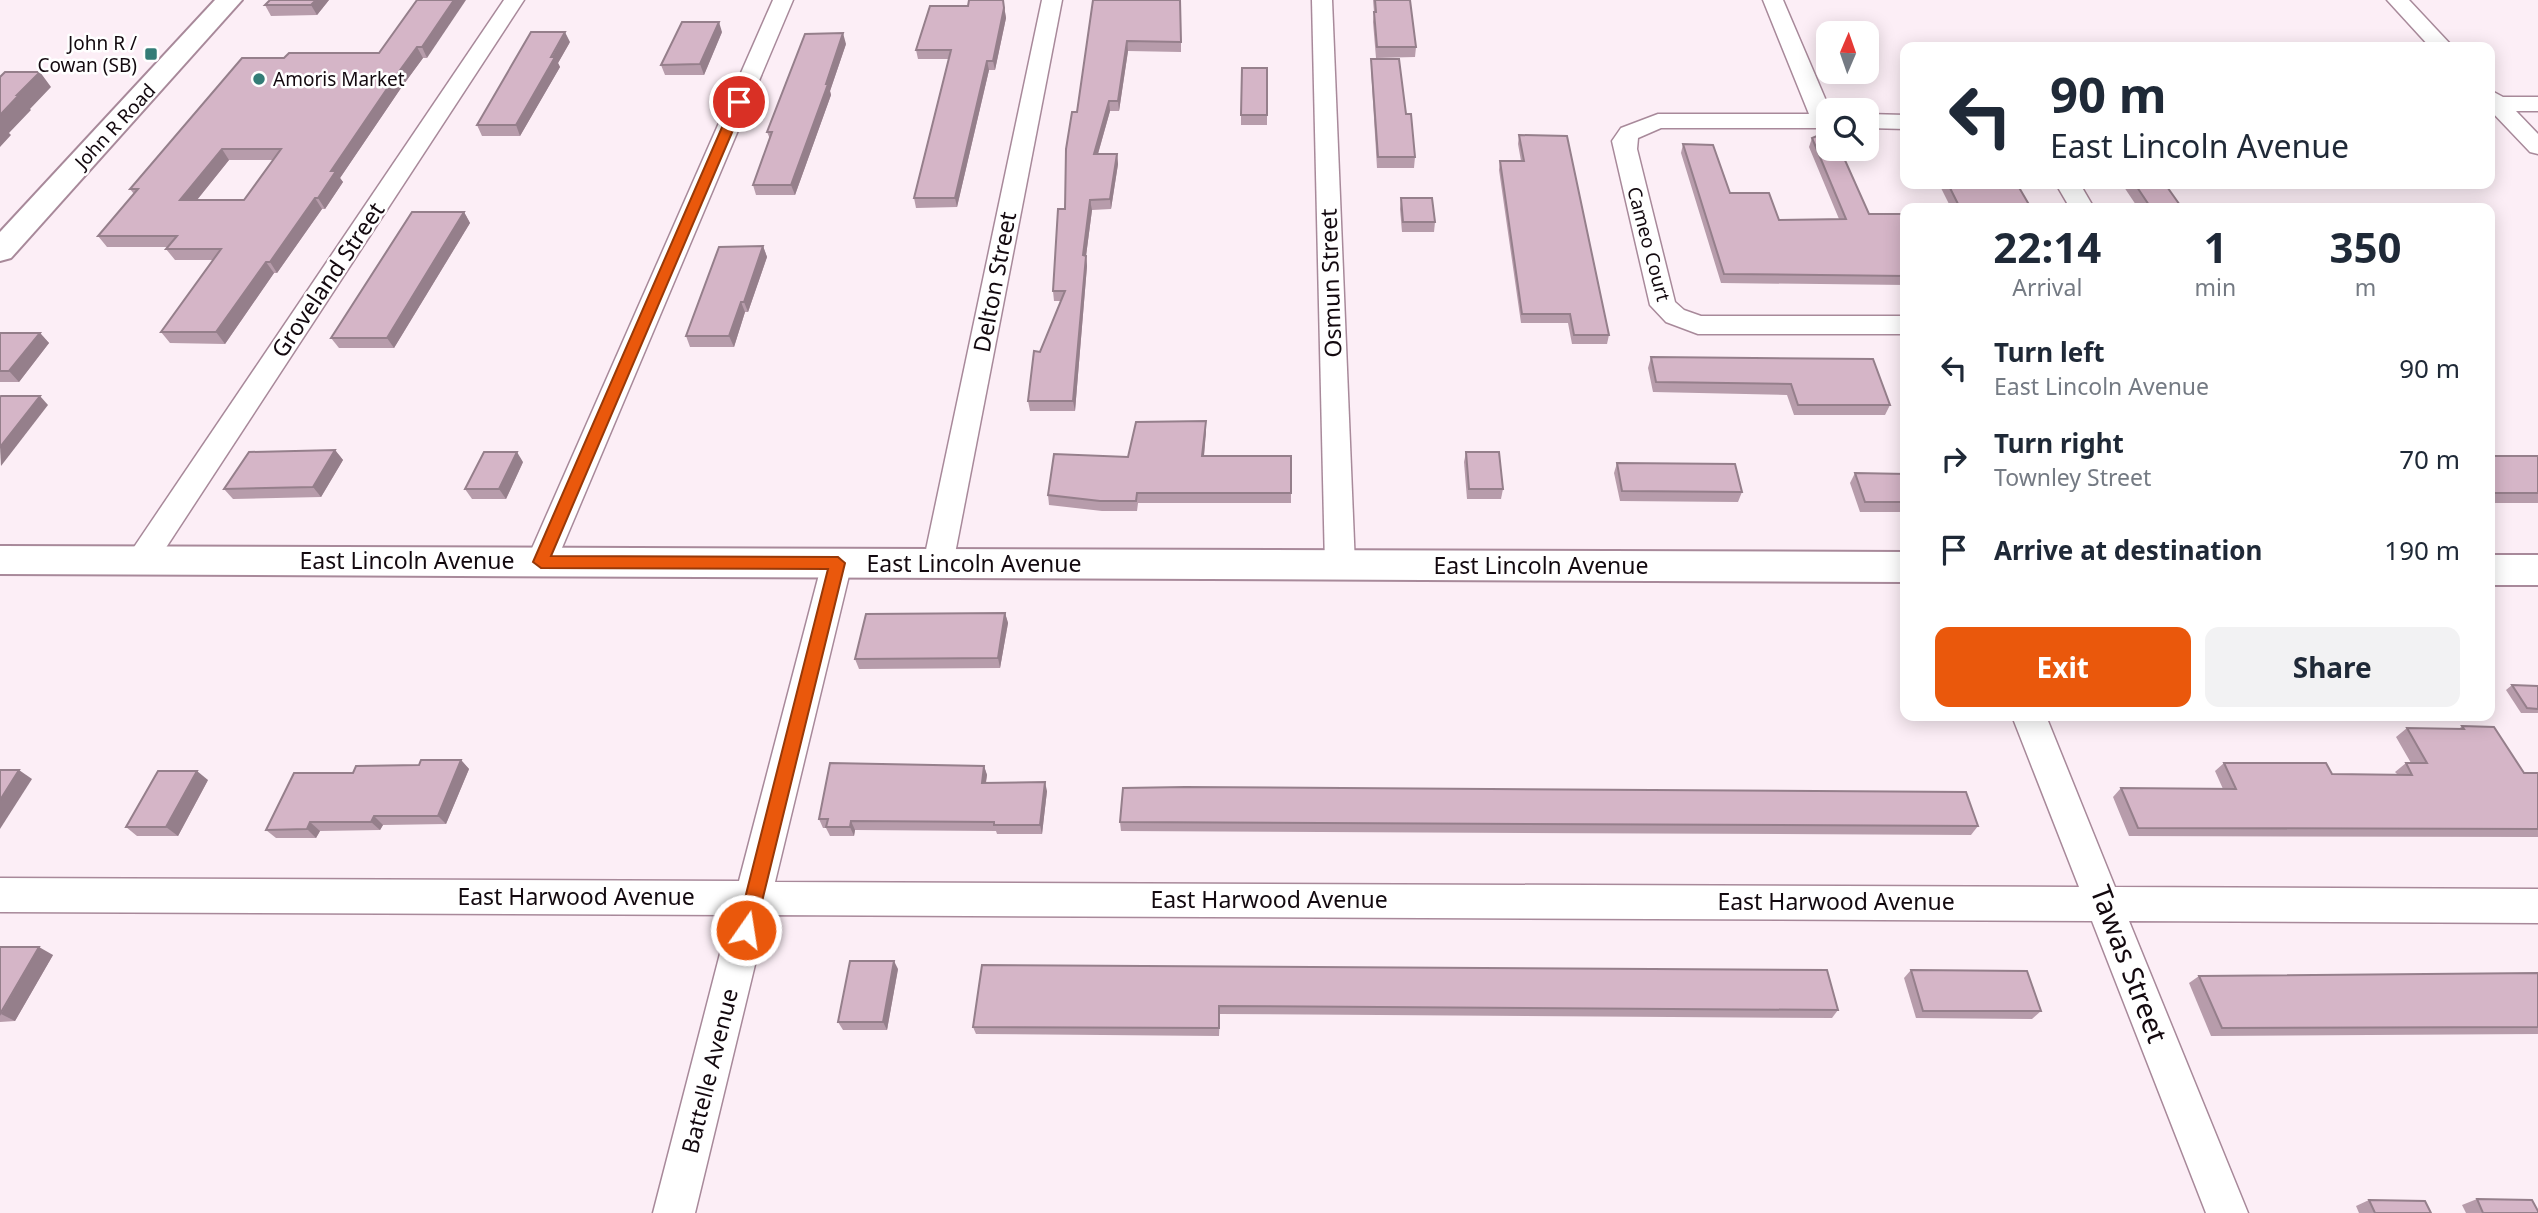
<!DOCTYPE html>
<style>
body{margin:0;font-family:"Noto Sans",sans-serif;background:#f2f2f3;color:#1f2937;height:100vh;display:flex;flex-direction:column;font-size:26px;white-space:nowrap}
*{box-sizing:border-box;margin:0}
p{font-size:23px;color:#747a83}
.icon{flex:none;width:38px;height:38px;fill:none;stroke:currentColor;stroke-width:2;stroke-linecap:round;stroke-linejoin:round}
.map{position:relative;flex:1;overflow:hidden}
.side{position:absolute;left:1900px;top:203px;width:595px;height:518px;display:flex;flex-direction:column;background:#fff;border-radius:14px;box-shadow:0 4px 18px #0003}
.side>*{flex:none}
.banner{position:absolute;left:1900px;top:42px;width:595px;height:147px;border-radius:14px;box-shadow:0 4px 18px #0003;background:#fff;color:#1f2937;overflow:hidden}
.needle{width:46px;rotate:2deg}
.fabs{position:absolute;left:1816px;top:21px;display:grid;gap:14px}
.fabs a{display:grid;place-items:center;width:63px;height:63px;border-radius:14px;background:#fff;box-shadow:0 4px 18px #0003;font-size:35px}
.pin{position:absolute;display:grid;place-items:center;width:60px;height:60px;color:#fff;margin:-30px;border:4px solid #fff;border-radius:50%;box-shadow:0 2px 7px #0007}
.me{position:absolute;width:77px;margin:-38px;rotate:13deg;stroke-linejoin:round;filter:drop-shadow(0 0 5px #0008)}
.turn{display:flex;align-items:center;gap:24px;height:147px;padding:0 35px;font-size:32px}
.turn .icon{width:91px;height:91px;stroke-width:2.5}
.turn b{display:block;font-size:49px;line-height:60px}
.eta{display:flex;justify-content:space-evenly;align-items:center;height:119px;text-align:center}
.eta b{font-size:42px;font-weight:700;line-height:49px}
.cta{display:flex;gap:14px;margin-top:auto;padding:14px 35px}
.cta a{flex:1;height:80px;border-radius:14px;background:#ea580c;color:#fff;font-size:28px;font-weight:700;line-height:80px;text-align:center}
.cta a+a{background:#f2f2f3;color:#1f2937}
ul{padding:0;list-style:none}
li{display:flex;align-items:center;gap:21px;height:91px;padding:0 35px}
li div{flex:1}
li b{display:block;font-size:26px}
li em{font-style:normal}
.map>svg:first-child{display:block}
</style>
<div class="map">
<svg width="2538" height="1213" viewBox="0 0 2538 1213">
<rect width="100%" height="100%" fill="#fceef6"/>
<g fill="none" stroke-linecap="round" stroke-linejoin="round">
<g stroke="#a8899a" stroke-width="3">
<g id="minor">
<path d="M 504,0 L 524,0 L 152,569 L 141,573 L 130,569 L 126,561 L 130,553 Z"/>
<path d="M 773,0 L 793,0 L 556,562 L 552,570 L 541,574 L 530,570 L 526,562 Z"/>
<path d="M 1042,0 L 1062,0 L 953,564 L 949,572 L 938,576 L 927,572 L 923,564 Z"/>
<path d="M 1312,0 L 1332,0 L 1355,566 L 1351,574 L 1340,578 L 1329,574 L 1325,566 Z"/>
<path d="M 1763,0 L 1783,0 L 1830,110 L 1829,128 L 1661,128 L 1638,138 L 1637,149 L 1675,302 L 1684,310 L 1701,316 L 1906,316 L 1906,334 L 1698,334 L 1666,322 L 1650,305 L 1612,141 L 1621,128 L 1658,114 L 1809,114 Z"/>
<path d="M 2387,0 L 2409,0 L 2453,47 L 2430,47 Z"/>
<path d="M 2490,90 L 2503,97 L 2538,97 L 2538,111 L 2516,111 L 2538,134 L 2538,154 L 2530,152 L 2490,110 Z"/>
<path d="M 1867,114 L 1906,115 L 1906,129 L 1867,128 Z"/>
<path d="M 2056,184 L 2080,184 L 2094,208 L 2070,208 Z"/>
<path d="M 837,551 L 848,555 L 852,563 L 775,882 L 2079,887 L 2012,716 L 2046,716 L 2115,887 L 2538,889 L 2538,923 L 2129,921 L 2248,1213 L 2206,1213 L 2092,921 L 767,915 L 695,1213 L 653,1213 L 730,915 L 0,912 L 0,878 L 739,881 L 822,563 L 826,555 Z"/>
</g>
</g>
<g stroke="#a8899a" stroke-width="4">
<g id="tertiary">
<path d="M 0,546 L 1906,552 L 1906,582 L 0,574 Z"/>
<rect x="2490" y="555" width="48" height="30"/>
</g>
</g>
<g stroke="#a8899a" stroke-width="4">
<path id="secondary" d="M 215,0 L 242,0 L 11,258 L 0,261 L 0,232 Z"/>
</g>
<use href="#minor" fill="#fff" fill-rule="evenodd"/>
<use href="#tertiary" fill="#fff" fill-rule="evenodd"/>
<use href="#secondary" fill="#fff" fill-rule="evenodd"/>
</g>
<g fill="#b79cab" fill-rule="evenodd">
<path d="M 329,0 L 317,15 L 271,16 L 265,5 Z"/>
<path d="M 417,0 L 427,58 L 423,58 L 401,88 L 340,178 L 343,182 L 325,209 L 322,209 L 277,273 L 274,273 L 225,344 L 170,343 L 161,332 L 213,260 L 175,260 L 166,249 L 168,247 L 107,247 L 98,236 L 134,194 L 130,189 L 284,58 L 379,53 ZM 229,160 L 273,160 L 244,200 L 197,200 Z"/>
<path d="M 1003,0 L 1006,18 L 995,70 L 989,70 L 957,207 L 916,208 L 914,198 L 949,59 L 918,59 L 916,50 Z"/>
<path d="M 1181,0 L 1181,52 L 1128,51 L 1119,111 L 1110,111 L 1098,154 L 1117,154 L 1118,164 L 1111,209 L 1092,210 L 1086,256 L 1087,266 L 1075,411 L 1030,411 L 1028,401 L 1040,352 L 1061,301 L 1054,301 L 1053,291 L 1091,12 Z"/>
<path d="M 1373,0 L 1410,0 L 1416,47 L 1415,57 L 1376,58 L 1373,22 L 1374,12 Z"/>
<path d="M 722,32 L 704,75 L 665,75 L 661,65 Z"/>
<path d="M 570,42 L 558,63 L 560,67 L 520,136 L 482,136 L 477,125 Z"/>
<path d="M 846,44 L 830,91 L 831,95 L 795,195 L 756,195 L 753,185 L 770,139 L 767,132 Z"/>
<path d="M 1371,59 L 1406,114 L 1415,157 L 1414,168 L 1377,168 L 1371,69 Z"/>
<path d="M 1267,68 L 1267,125 L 1241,125 L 1241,115 Z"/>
<path d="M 1519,135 L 1609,335 L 1607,344 L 1572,344 L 1568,323 L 1521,323 L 1499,170 L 1500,161 L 1521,161 L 1518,144 Z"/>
<path d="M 1812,138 L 1869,214 L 1906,214 L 1906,285 L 1721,283 L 1681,153 L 1683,144 L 1730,193 L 1779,220 L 1839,219 L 1809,147 Z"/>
<path d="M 1939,184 L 2017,184 L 2031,208 L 1951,208 Z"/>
<path d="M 2122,184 L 2165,184 L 2182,208 L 2138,208 Z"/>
<path d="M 1401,198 L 1435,222 L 1434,232 L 1402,232 L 1400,209 Z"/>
<path d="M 464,212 L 470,223 L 394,348 L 339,348 L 331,338 Z"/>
<path d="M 763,246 L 767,257 L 748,312 L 745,312 L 734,347 L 690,347 L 686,336 Z"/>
<path d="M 0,333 L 40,333 L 49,343 L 19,382 L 0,382 Z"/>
<path d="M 1651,357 L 1873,359 L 1890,405 L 1885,415 L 1794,415 L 1787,395 L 1653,392 L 1648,368 Z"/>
<path d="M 1206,421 L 1206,431 L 1204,456 L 1291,456 L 1291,503 L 1138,503 L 1137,511 L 1102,511 L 1049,505 L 1048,495 Z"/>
<path d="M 335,450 L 343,460 L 321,497 L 233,499 L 224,489 Z"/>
<path d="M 1466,452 L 1503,489 L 1501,499 L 1467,499 L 1464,462 Z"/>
<rect x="2490" y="456" width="48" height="47"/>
<path d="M 523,462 L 506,499 L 472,499 L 465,489 Z"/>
<path d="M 1617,463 L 1742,492 L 1738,502 L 1620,501 L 1614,473 Z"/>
<path d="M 1855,473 L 1906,474 L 1906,512 L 1860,512 L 1850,483 Z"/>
<path d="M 1005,613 L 1008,623 L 1000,668 L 859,669 L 855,659 Z"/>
<path d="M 2512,685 L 2538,686 L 2538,713 L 2521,713 L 2506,690 Z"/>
<path d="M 2462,726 L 2524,773 L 2538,773 L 2538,837 L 2129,836 L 2113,797 L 2121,788 L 2223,789 L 2215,771 L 2224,763 L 2332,774 L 2397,774 L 2395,772 L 2406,763 L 2411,763 L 2396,737 L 2407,728 L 2459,729 Z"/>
<path d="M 461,760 L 469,769 L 446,824 L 383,825 L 380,830 L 320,831 L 316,838 L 276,838 L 266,830 L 353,773 Z"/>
<path d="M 984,766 L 987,775 L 986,783 L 1047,791 L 1042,834 L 997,834 L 996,831 L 855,830 L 854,836 L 830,836 L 826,828 L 823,828 L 819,819 Z"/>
<path d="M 208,780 L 178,836 L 137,836 L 126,827 Z"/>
<path d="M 1120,822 L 1978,826 L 1971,835 L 1121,831 Z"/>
<path d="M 0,947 L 53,955 L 15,1021 L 0,1022 Z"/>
<path d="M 982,965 L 1838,1010 L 1832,1018 L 1220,1014 L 1219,1036 L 976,1034 L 973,1027 Z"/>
<path d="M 898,969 L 887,1030 L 843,1030 L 838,1022 Z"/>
<path d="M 1911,970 L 2041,1011 L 2032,1019 L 1916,1018 L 1904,978 Z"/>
<path d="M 2538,973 L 2538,1034 L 2211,1036 L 2189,983 L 2199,976 Z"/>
<path d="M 2477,1199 L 2538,1213 L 2466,1213 L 2462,1205 Z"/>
<path d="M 2369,1200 L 2431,1213 L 2359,1213 L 2356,1206 Z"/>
</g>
<g fill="#957f8b">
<path d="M 316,0 L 329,0 L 317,15 L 311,5 Z"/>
<path d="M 454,0 L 466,0 L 427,58 L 422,47 Z"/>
<path d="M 1003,0 L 1006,18 L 995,70 L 993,61 Z"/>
<path d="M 719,22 L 722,32 L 704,75 L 700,64 Z"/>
<path d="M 565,32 L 570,42 L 558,63 L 560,67 L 520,136 L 516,125 Z"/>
<path d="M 843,33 L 846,44 L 830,91 L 831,95 L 795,195 L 791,185 Z"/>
<path d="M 1127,41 L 1128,51 L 1119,111 L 1118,101 Z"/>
<path d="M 417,47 L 423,58 L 401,88 L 340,178 L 343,182 L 325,209 L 318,198 L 331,171 L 395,77 Z"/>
<path d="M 987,61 L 989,70 L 957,207 L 955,198 Z"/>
<path d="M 40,72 L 51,87 L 30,109 L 31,110 L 9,133 L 11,135 L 0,147 L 0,115 L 17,95 Z"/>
<path d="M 1109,101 L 1110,111 L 1095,164 L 1094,154 Z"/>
<path d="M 222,149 L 229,160 L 188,211 L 180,200 Z"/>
<path d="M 1117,154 L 1118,164 L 1111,209 L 1110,199 Z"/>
<path d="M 315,198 L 322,209 L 277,273 L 270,262 Z"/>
<path d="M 1090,200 L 1092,210 L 1086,256 L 1087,266 L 1075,411 L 1073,401 L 1083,255 Z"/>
<path d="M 464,212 L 470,223 L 394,348 L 387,338 Z"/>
<path d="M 763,246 L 767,257 L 748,312 L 744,302 Z"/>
<path d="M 266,262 L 274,273 L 225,344 L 216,332 Z"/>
<path d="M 741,302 L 745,312 L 734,347 L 729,336 Z"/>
<path d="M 40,333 L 49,343 L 19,382 L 9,371 Z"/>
<path d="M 40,396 L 48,405 L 1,466 L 0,447 Z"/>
<path d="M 1206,421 L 1206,431 L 1203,466 L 1202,456 Z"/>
<path d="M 335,450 L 343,460 L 321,497 L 313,487 Z"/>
<path d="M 517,452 L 523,462 L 506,499 L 499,489 Z"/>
<path d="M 1005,613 L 1008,623 L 1000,668 L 998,658 Z"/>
<path d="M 461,760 L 469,769 L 446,824 L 438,816 Z"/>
<path d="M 984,766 L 987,775 L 984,792 L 982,783 Z"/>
<path d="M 19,770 L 32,779 L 0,829 L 0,800 Z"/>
<path d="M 197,771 L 208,780 L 178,836 L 166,827 Z"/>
<path d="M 1045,782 L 1047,791 L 1042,834 L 1040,825 Z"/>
<path d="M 374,816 L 383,825 L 380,830 L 371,822 Z"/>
<path d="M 851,821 L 855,830 L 854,836 L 850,827 Z"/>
<path d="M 310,822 L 320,831 L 316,838 L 307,829 Z"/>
<path d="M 39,947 L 53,955 L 15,1021 L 1,1014 Z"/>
<path d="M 894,961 L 898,969 L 887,1030 L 883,1022 Z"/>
</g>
<g fill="#d5b5c7" stroke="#957f8b" stroke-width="2" fill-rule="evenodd">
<path d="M 270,0 L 316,0 L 311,5 L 265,5 Z"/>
<path d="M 417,0 L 454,0 L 422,47 L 417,47 L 395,77 L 331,171 L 336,171 L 318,198 L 315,198 L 270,262 L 266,262 L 216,332 L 161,332 L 221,249 L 166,249 L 177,236 L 98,236 L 138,189 L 130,189 L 242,58 L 284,58 L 289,53 L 379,53 ZM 222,149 L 281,149 L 244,200 L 180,200 Z"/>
<path d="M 969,0 L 1003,0 L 1004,8 L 993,61 L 987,61 L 955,198 L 914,198 L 951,50 L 916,50 L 930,6 L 968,6 Z"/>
<path d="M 1093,0 L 1180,0 L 1181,42 L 1127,41 L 1118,101 L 1109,101 L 1094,154 L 1117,154 L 1110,199 L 1090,200 L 1083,255 L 1086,256 L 1073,401 L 1028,401 L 1034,351 L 1040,352 L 1065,291 L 1053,291 L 1058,209 L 1065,209 L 1066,149 L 1072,112 L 1077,112 Z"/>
<path d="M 1375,0 L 1410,0 L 1416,47 L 1377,47 L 1374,12 L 1376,12 Z"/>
<path d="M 682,22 L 719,22 L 700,64 L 661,65 Z"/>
<path d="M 531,32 L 565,32 L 551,57 L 555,57 L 516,125 L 477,125 Z"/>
<path d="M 843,33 L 826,84 L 828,84 L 791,185 L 753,185 L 772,132 L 767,132 L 805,34 Z"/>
<path d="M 1371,59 L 1399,59 L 1406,114 L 1411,114 L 1415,157 L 1378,157 Z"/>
<path d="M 1242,68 L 1267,68 L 1267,115 L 1241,115 Z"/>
<path d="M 5,72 L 40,72 L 17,95 L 19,95 L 0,115 L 0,77 Z"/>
<path d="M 1829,131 L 1829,149 L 1840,149 L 1869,214 L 1906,214 L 1906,276 L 1724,274 L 1683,144 L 1713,145 L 1730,193 L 1769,193 L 1779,220 L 1846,219 L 1812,138 Z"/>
<path d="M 1519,135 L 1567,136 L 1609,335 L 1574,335 L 1570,314 L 1522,314 L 1500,161 L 1524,161 Z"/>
<path d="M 1948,184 L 2017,184 L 2031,208 L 1960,208 Z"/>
<path d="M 2135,184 L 2165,184 L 2182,208 L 2151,208 Z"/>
<path d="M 1401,198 L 1432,198 L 1435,222 L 1403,222 Z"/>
<path d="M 412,212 L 464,212 L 387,338 L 331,338 Z"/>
<path d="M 763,246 L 744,302 L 741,302 L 729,336 L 686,336 L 719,247 Z"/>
<path d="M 0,333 L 40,333 L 9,371 L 0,371 Z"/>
<path d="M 1651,357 L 1873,359 L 1890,405 L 1798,405 L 1791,384 L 1656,382 Z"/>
<path d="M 1,396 L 40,396 L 0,447 L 0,397 Z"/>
<path d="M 1206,421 L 1202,456 L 1291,456 L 1291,493 L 1137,493 L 1136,501 L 1100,501 L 1048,495 L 1054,454 L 1128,457 L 1136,422 Z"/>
<path d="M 335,450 L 313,487 L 224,489 L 249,452 Z"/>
<path d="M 484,452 L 517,452 L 499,489 L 465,489 Z"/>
<path d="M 1466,452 L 1499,452 L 1503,489 L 1469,489 Z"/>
<rect x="2490" y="456" width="48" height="37"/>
<path d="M 1617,463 L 1735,464 L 1742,492 L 1622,491 Z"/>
<path d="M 1855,473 L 1906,474 L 1906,502 L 1865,502 Z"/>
<path d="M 1005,613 L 998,658 L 855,659 L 866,614 Z"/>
<path d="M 2512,685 L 2538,686 L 2538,709 L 2527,708 Z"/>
<path d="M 2462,726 L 2494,727 L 2524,773 L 2538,773 L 2538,829 L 2138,828 L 2121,788 L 2236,789 L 2224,763 L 2326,763 L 2332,774 L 2412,775 L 2406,763 L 2427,763 L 2407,728 L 2464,729 Z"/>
<path d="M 421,760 L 461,760 L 438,816 L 374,816 L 371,822 L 310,822 L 307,829 L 266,830 L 294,773 L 353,773 L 356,766 L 419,765 Z"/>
<path d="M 830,763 L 984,766 L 982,783 L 1045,782 L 1040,825 L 994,825 L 994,822 L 851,821 L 850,827 L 826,827 L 828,819 L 819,819 Z"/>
<path d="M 0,770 L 19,770 L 0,800 Z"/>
<path d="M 158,771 L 197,771 L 166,827 L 126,827 Z"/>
<path d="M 1185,787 L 1966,792 L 1978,826 L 1120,822 L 1123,788 Z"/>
<path d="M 0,947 L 39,947 L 0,1014 Z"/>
<path d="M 850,961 L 894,961 L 883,1022 L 838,1022 Z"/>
<path d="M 982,965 L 1827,970 L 1838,1010 L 1219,1006 L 1219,1028 L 973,1027 Z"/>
<path d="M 1911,970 L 2027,971 L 2041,1011 L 1923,1011 Z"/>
<path d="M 2538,973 L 2538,1027 L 2222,1028 L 2199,976 Z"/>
<path d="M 2477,1199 L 2532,1200 L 2538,1211 L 2538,1213 L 2483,1213 Z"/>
<path d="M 2369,1200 L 2425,1201 L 2431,1213 L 2375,1213 Z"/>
</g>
<path fill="#ea580c" stroke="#983908" stroke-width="2" d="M 739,98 L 745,102 L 551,556 L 838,557 L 845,563 L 755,930 L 753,936 L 746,939 L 739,936 L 737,930 L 828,569 L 541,568 L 533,562 L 733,102 Z"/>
<g fill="#347c77" stroke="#fff" stroke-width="2.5">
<rect x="144" y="47" width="14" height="14" rx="3.5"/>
<circle cx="259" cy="79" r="7"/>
</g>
<g text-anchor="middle" stroke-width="5" stroke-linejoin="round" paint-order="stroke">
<g font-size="19" fill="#13090f" stroke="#fff" text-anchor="end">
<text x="137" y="50">John R /<tspan x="137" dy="22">Cowan (SB)</tspan></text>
<text x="273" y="86" text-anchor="start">Amoris Market</text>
</g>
<g font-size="19" fill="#13090f" stroke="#fff">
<text transform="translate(115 126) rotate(-47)" y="7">John R Road</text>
<text transform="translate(1649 244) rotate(75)" y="7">Cameo Court</text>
</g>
<g font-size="23" fill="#13090f" stroke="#fff">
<text transform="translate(328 280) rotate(-56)" y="8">Groveland Street</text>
<text transform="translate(995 282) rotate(-79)" y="8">Delton Street</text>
<text transform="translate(1331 283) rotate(-92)" y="8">Osmun Street</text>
<text x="407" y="569">East Lincoln Avenue</text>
<text x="974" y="572">East Lincoln Avenue</text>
<text x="1541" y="574">East Lincoln Avenue</text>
<text x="576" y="905">East Harwood Avenue</text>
<text x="1269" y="908">East Harwood Avenue</text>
<text x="1836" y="910">East Harwood Avenue</text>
<text transform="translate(710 1071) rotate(-76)" y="8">Battelle Avenue</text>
</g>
<g font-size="28" fill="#13090f" stroke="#fff">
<text transform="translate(2129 964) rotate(69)" y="10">Tawas Street</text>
</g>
</g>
</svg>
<div class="fabs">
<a><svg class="needle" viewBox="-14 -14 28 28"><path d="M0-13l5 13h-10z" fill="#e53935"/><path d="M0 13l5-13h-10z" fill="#747a83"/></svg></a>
<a><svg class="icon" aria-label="search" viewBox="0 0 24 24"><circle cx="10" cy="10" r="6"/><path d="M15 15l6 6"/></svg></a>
</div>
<div class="pin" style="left:739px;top:102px;background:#d93025"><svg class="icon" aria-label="arrive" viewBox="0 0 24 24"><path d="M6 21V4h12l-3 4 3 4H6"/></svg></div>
<svg class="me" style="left:746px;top:930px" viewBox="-20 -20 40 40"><circle r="17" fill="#ea580c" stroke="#fff" stroke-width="3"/><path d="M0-11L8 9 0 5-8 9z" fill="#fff"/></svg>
<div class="banner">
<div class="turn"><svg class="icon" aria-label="left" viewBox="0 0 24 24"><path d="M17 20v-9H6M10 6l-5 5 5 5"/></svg><div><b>90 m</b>East Lincoln Avenue</div></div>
</div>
<section class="side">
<div class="eta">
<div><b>22:14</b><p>Arrival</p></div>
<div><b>1</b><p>min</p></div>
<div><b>350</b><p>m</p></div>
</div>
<ul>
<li><svg class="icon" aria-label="left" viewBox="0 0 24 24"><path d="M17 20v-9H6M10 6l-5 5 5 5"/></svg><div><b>Turn left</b><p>East Lincoln Avenue</p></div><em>90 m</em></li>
<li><svg class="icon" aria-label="right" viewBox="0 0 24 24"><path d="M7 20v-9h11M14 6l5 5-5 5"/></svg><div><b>Turn right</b><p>Townley Street</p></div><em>70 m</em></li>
<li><svg class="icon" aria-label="arrive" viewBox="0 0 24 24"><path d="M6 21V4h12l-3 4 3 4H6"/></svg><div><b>Arrive at destination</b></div><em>190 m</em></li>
</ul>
<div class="cta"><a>Exit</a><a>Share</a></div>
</section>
</div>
